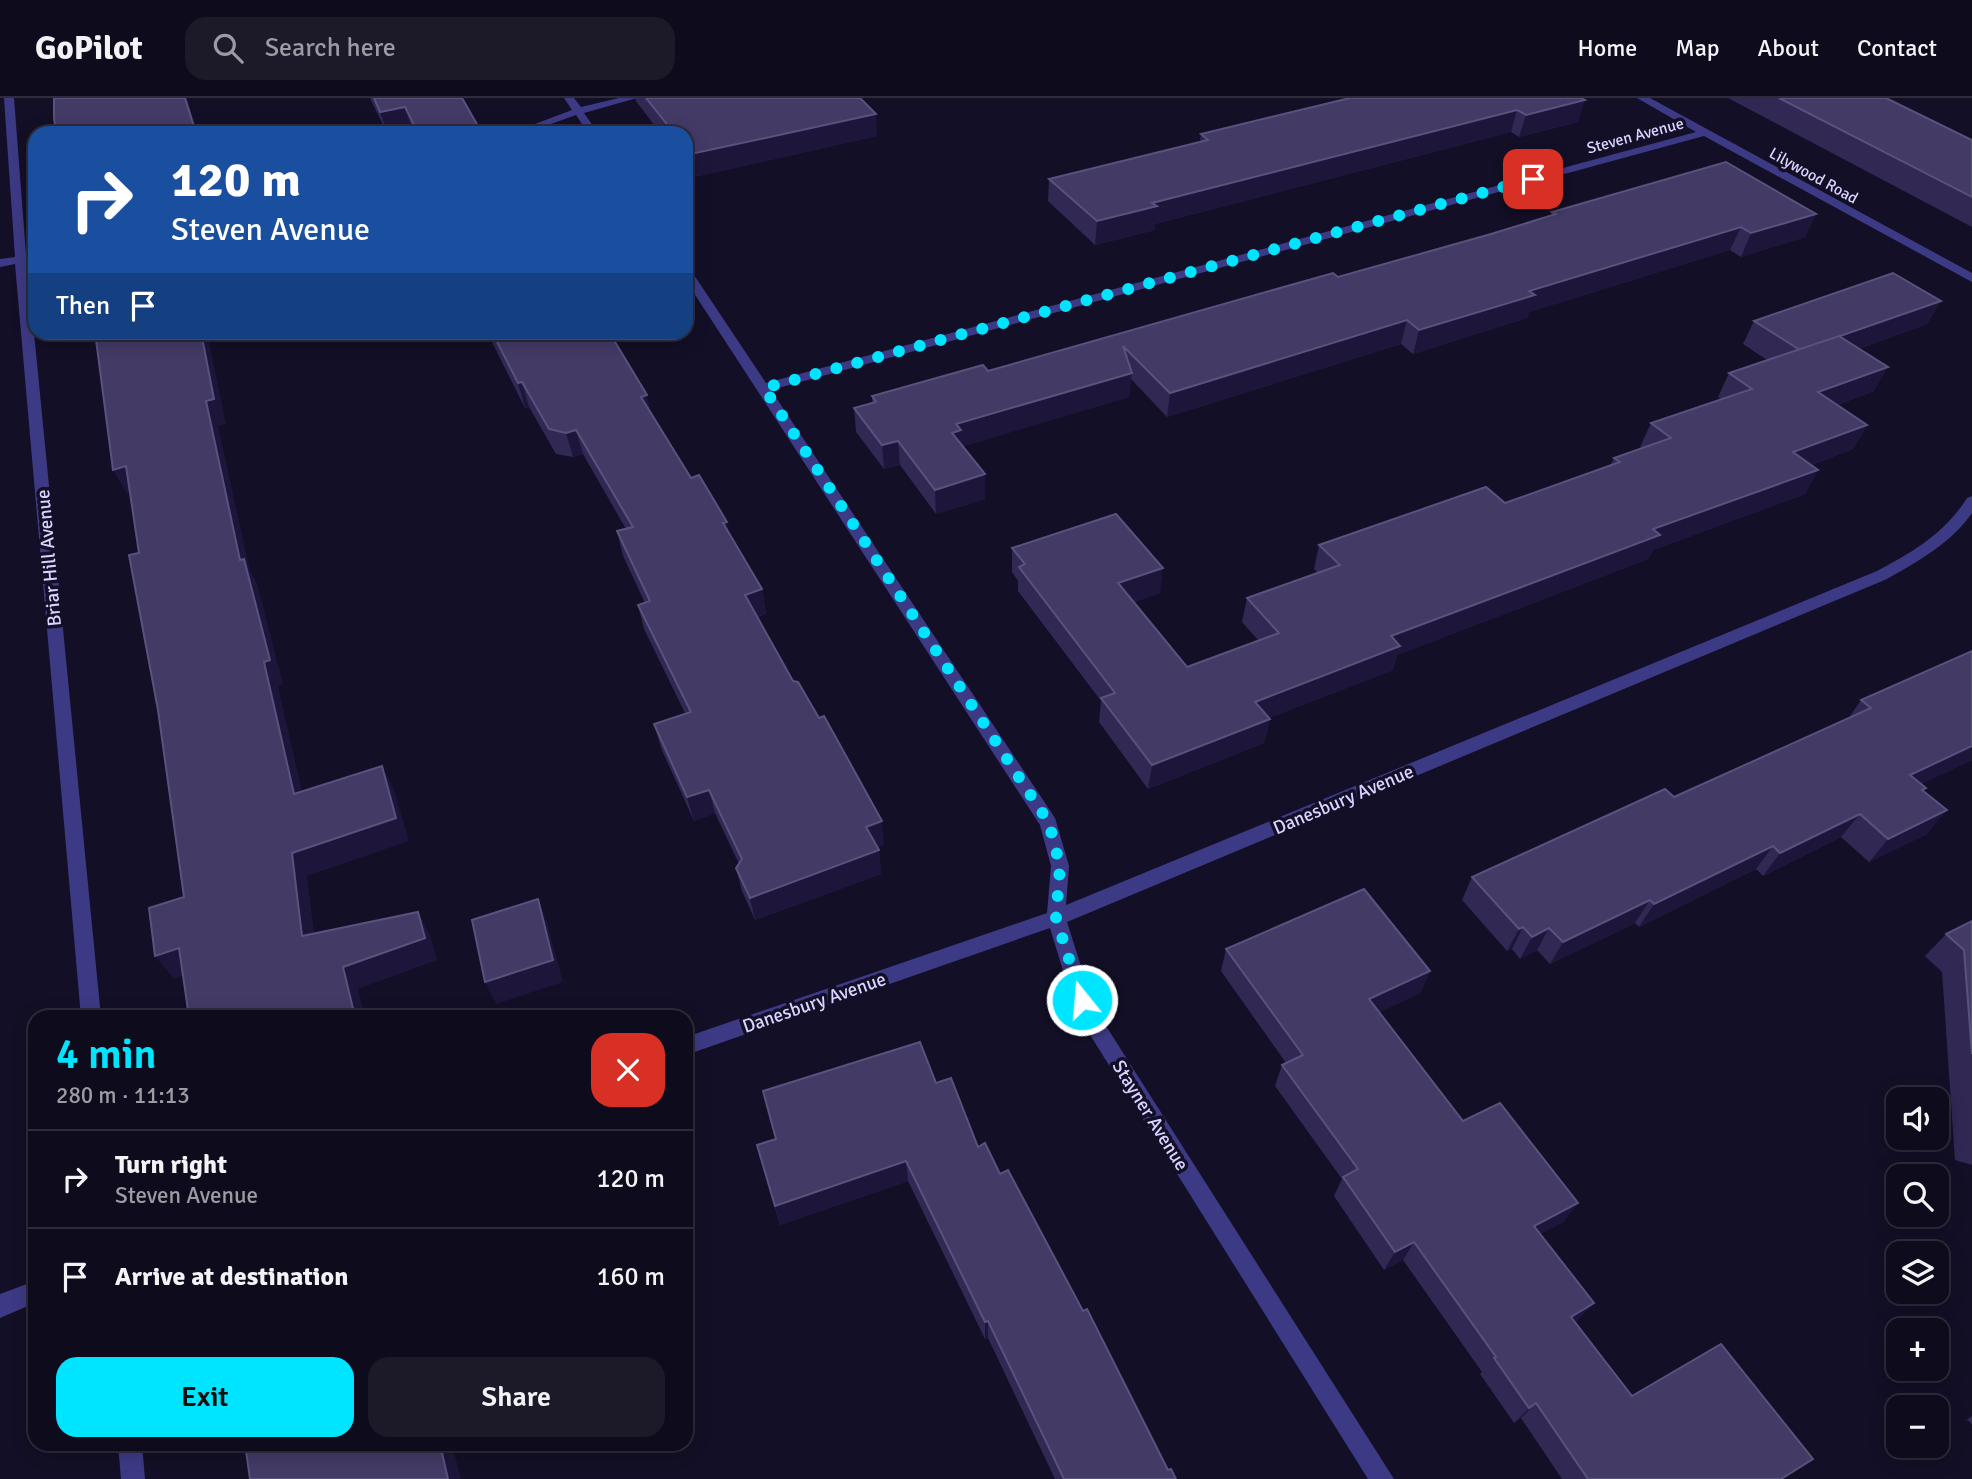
<!DOCTYPE html>
<meta charset="utf-8">
<style>
body{margin:0;font-family:Signika,sans-serif;background:#1c1929;color:#f1f3f6;height:100vh;display:flex;flex-direction:column;font-size:26px;white-space:nowrap}
*{box-sizing:border-box;margin:0}
p{font-size:23px;color:#9b9ba3}
.icon{flex:none;width:38px;height:38px;fill:none;stroke:currentColor;stroke-width:2;stroke-linecap:round;stroke-linejoin:round}
.map{position:relative;flex:1;overflow:hidden}
.details{position:absolute;left:28px;top:912px;width:665px;height:441px;display:flex;flex-direction:column;background:#0e0b1c;border-radius:21px;box-shadow:0 4px 18px #0003,0 0 0 2px #2e2b3b}
.details>*{flex:none}
.hud{position:absolute;left:28px;top:28px;width:665px;height:214px;border-radius:21px;box-shadow:0 4px 18px #0003,0 0 0 2px #2e2b3b;background:#1a4fa0;color:#fff;overflow:hidden}
.fabs{position:absolute;left:1886px;top:989px;display:grid;gap:14px}
.fabs a{display:grid;place-items:center;width:63px;height:63px;border-radius:14px;background:#0e0b1c;box-shadow:0 4px 18px #0003,0 0 0 2px #2e2b3b;font-size:35px}
.pin{position:absolute;display:grid;place-items:center;width:60px;height:60px;color:#fff;margin:-30px;border-radius:14px;box-shadow:0 4px 10px #0006}
.me{position:absolute;width:77px;margin:-38px;rotate:343deg;stroke-linejoin:round;filter:drop-shadow(0 0 5px #0008)}
.turn{display:flex;align-items:center;gap:24px;height:147px;padding:0 28px;font-size:32px}
.turn .icon{width:91px;height:91px;stroke-width:2.5}
.turn b{display:block;font-size:49px;line-height:60px}
.then{display:flex;align-items:center;height:66px;padding:0 28px;background:#0003;gap:14px;font-size:26px}
.round{display:grid;place-items:center;flex:none;width:74px;height:74px;border-radius:21px;background:#1c1929}
.headline{display:flex;align-items:center;justify-content:space-between;height:119px;padding:0 28px}
h1{font-size:42px;font-weight:600;line-height:52px;color:#00e5ff}
.primary-button{display:flex;gap:14px;margin-top:auto;padding:14px 28px}
.primary-button a{flex:1;height:80px;border-radius:21px;background:#00e5ff;color:#111;font-size:28px;font-weight:600;line-height:80px;text-align:center}
.primary-button a+a{background:#1c1929;color:#f1f3f6}
ul{padding:0;list-style:none}
li{display:flex;align-items:center;gap:21px;height:98px;padding:0 28px;border-top:2px solid #2e2b3b}
li div{flex:1}
li b{display:block;font-size:26px}
li em{font-style:normal}
header{display:flex;align-items:center;gap:42px;box-sizing:border-box;height:98px;padding:0 35px;background:#0e0b1c;border-bottom:2px solid #2e2b3b}
header strong{font-size:33px}
nav{display:flex;gap:38px;margin-inline-start:auto;font-size:24px}
.search{width:490px;height:63px;background:#1c1929;display:flex;align-items:center;gap:18px;box-sizing:border-box;padding:0 24px;border-radius:21px;color:#9b9ba3;font-size:26px}
.map>svg:first-child{display:block}
</style>
<header>
<strong>GoPilot</strong>
<div class="search"><svg class="icon" aria-label="search" viewBox="0 0 24 24"><circle cx="10" cy="10" r="6"/><path d="M15 15l6 6"/></svg>Search here</div>
<nav><a>Home</a><a>Map</a><a>About</a><a>Contact</a></nav>
</header>
<div class="map">
<svg width="1972" height="1381" viewBox="0 0 1972 1381">
<rect width="100%" height="100%" fill="#130f26"/>
<g fill="none" stroke-linecap="round" stroke-linejoin="round">
<g fill="#3d3a85" fill-rule="evenodd">
<path d="M 4,0 L 14,0 L 26,156 L 35,154 L 35,162 L 27,163 L 101,919 L 81,919 L 15,166 L 0,169 L 0,161 L 15,159 Z"/>
<path d="M 564,0 L 574,0 L 581,9 L 619,0 L 637,0 L 584,15 L 598,35 L 588,35 L 576,17 L 526,35 L 511,35 L 572,12 Z"/>
<path d="M 1637,0 L 1650,0 L 1972,175 L 1972,184 L 1704,38 L 771,292 L 1055,720 L 1069,768 L 1066,807 L 1877,473 C 1913,454 1945,435 1967,400 L 1972,398 L 1972,415 C 1951,445 1919,463 1887,481 L 1067,824 L 1091,900 L 1106,928 L 1394,1381 L 1368,1381 L 1092,940 L 1072,902 L 1050,830 L 686,957 L 686,939 L 1047,815 L 1051,768 L 1040,727 L 686,183 L 686,170 L 690,171 L 766,285 L 1696,34 Z"/>
<path d="M 35,1183 L 35,1205 L 0,1220 L 0,1196 Z"/>
<path d="M 118,1346 L 142,1346 L 145,1381 L 121,1381 Z"/>
</g>
</g>
<g fill="#312854">
<path d="M 370,0 L 462,0 L 482,35 L 414,35 L 412,31 L 387,35 Z"/>
<path d="M 635,0 L 860,0 L 877,38 L 694,79 L 686,68 L 686,35 L 660,35 L 636,3 Z"/>
<path d="M 1581,0 L 1578,24 L 1519,39 L 1511,34 L 1155,126 L 1155,132 L 1095,147 L 1048,103 L 1049,81 L 1200,44 L 1201,36 Z"/>
<path d="M 1728,0 L 1886,0 L 1972,42 L 1972,129 Z"/>
<path d="M 1552,114 L 1816,116 L 1805,139 L 1741,159 L 1730,152 L 1529,214 L 1527,220 L 1413,256 L 1401,246 L 1167,319 L 1131,281 L 1129,299 L 962,348 L 985,401 L 936,416 L 900,367 L 884,371 L 856,334 L 854,310 L 872,305 L 872,298 L 988,273 L 1338,179 L 1491,136 L 1550,118 Z"/>
<path d="M 1941,203 L 1927,226 L 1858,251 L 1874,293 L 1837,307 L 1867,327 L 1853,351 L 1811,367 L 1818,372 L 1805,396 L 1653,452 L 1648,461 L 1397,557 L 1393,572 L 1269,620 L 1270,621 L 1264,645 L 1148,691 L 1099,624 L 1101,603 L 1018,493 L 1018,483 L 1012,474 L 1012,450 L 1160,495 L 1134,504 L 1187,569 L 1258,542 L 1242,524 L 1247,500 L 1318,475 L 1314,471 L 1319,447 L 1505,405 L 1610,368 L 1614,360 L 1642,350 L 1640,349 L 1651,325 L 1721,301 L 1718,299 L 1729,275 L 1767,262 L 1743,246 L 1754,223 Z"/>
<path d="M 487,234 L 609,234 L 650,314 L 691,380 L 729,435 L 762,491 L 766,516 L 757,519 L 884,747 L 877,749 L 879,752 L 881,776 L 755,822 L 742,793 L 736,770 L 739,766 L 715,715 L 694,723 L 661,650 L 654,626 L 685,615 L 644,531 L 638,507 L 645,505 L 623,458 L 617,433 L 626,431 L 583,356 L 573,359 L 556,356 L 529,309 L 525,310 Z"/>
<path d="M 1972,553 L 1972,662 L 1921,686 L 1926,690 L 1923,693 L 1927,736 L 1869,764 L 1841,739 L 1763,778 L 1756,771 L 1639,829 L 1635,825 L 1550,866 L 1537,852 L 1520,861 L 1512,851 L 1507,853 L 1462,802 L 1472,779 L 1674,699 L 1848,621 L 1861,602 Z"/>
<path d="M 1972,823 L 1972,1067 L 1955,1062 L 1942,874 L 1925,858 L 1946,836 Z"/>
<path d="M 1226,851 L 1430,873 L 1420,895 L 1379,914 L 1463,1023 L 1578,1105 L 1563,1124 L 1540,1136 L 1594,1205 L 1575,1224 L 1632,1298 L 1781,1381 L 1562,1381 L 1521,1320 L 1514,1325 L 1480,1276 L 1482,1274 L 1403,1162 L 1384,1172 L 1334,1098 L 1342,1081 L 1275,988 L 1282,967 L 1286,965 L 1221,873 Z"/>
<path d="M 936,985 L 978,1049 L 1000,1076 L 1168,1372 L 1176,1381 L 1055,1381 L 988,1240 L 985,1241 L 908,1083 L 780,1127 L 757,1047 Z"/>
<path d="M 1972,1318 L 1972,1327 L 1968,1322 L 1965,1323 Z"/>
</g>
<g fill="#1d163a">
<path d="M 185,0 L 187,0 L 198,35 L 196,35 Z"/>
<path d="M 1585,2 L 1578,24 L 1519,39 L 1526,17 Z"/>
<path d="M 405,9 L 412,31 L 388,35 L 380,14 Z"/>
<path d="M 1517,12 L 1511,34 L 1155,126 L 1155,132 L 1095,147 L 1097,123 L 1152,105 Z"/>
<path d="M 876,16 L 877,38 L 694,79 L 691,56 Z"/>
<path d="M 1816,116 L 1805,139 L 1741,159 L 1751,135 Z"/>
<path d="M 1741,129 L 1730,152 L 1529,214 L 1527,220 L 1413,256 L 1419,232 L 1529,193 Z"/>
<path d="M 1941,203 L 1927,226 L 1787,276 L 1800,252 Z"/>
<path d="M 1407,222 L 1401,246 L 1167,319 L 1170,295 Z"/>
<path d="M 201,234 L 207,234 L 226,326 L 218,328 L 250,473 L 257,485 L 283,586 L 278,588 L 308,720 L 294,696 L 240,462 L 206,303 Z"/>
<path d="M 1888,269 L 1874,293 L 1805,318 L 1818,294 Z"/>
<path d="M 1132,275 L 1129,299 L 962,349 L 952,335 L 956,326 Z"/>
<path d="M 522,284 L 529,309 L 525,310 L 518,285 Z"/>
<path d="M 647,297 L 652,321 L 641,299 Z"/>
<path d="M 1867,327 L 1853,351 L 1780,378 L 1793,354 Z"/>
<path d="M 576,332 L 583,356 L 573,359 L 566,335 Z"/>
<path d="M 898,343 L 900,367 L 884,371 L 882,347 Z"/>
<path d="M 126,368 L 141,393 L 127,396 L 113,372 Z"/>
<path d="M 1818,372 L 1805,396 L 1653,452 L 1648,461 L 1397,557 L 1393,572 L 1249,628 L 1255,604 L 1391,538 L 1653,431 Z"/>
<path d="M 985,376 L 985,401 L 936,416 L 935,392 Z"/>
<path d="M 727,424 L 731,448 L 723,425 Z"/>
<path d="M 1163,470 L 1160,495 L 1116,510 L 1118,485 Z"/>
<path d="M 762,491 L 766,516 L 749,521 L 745,497 Z"/>
<path d="M 1270,621 L 1264,645 L 1148,691 L 1152,667 Z"/>
<path d="M 1972,648 L 1972,662 L 1891,701 L 1910,677 Z"/>
<path d="M 382,668 L 394,691 L 409,743 L 307,778 L 317,860 L 302,838 L 292,755 Z"/>
<path d="M 709,692 L 715,715 L 694,723 L 687,699 Z"/>
<path d="M 1947,712 L 1927,736 L 1869,764 L 1888,741 Z"/>
<path d="M 1860,716 L 1841,739 L 1763,778 L 1780,755 Z"/>
<path d="M 882,723 L 884,747 L 868,753 L 866,729 Z"/>
<path d="M 1773,748 L 1756,771 L 1639,829 L 1654,806 Z"/>
<path d="M 879,752 L 881,776 L 755,822 L 750,800 Z"/>
<path d="M 538,801 L 547,824 L 563,884 L 496,906 L 485,884 Z"/>
<path d="M 1650,802 L 1635,825 L 1550,866 L 1563,844 Z"/>
<path d="M 418,814 L 430,837 L 437,862 L 358,891 L 365,919 L 355,919 L 343,869 Z"/>
<path d="M 1523,829 L 1512,851 L 1507,853 L 1519,831 Z"/>
<path d="M 1549,830 L 1537,852 L 1520,861 L 1532,839 Z"/>
<path d="M 179,850 L 197,872 L 174,881 L 155,858 Z"/>
<path d="M 1430,873 L 1420,895 L 1360,923 L 1369,901 Z"/>
<path d="M 906,1063 L 908,1083 L 780,1127 L 775,1108 Z"/>
<path d="M 1578,1105 L 1563,1124 L 1520,1147 L 1534,1128 Z"/>
<path d="M 1414,1144 L 1403,1162 L 1384,1172 L 1395,1154 Z"/>
<path d="M 1594,1205 L 1578,1222 L 1555,1236 L 1571,1219 Z"/>
<path d="M 988,1223 L 988,1240 L 985,1241 L 985,1224 Z"/>
<path d="M 1536,1305 L 1521,1320 L 1514,1325 L 1529,1310 Z"/>
<path d="M 440,1346 L 452,1346 L 461,1381 L 448,1381 Z"/>
</g>
<g fill="#433a66" stroke="#5a527e" stroke-width="2">
<path d="M 57,0 L 185,0 L 196,35 L 56,35 L 54,20 L 54,1 Z"/>
<path d="M 374,0 L 462,0 L 482,35 L 418,35 L 405,9 L 380,14 Z"/>
<path d="M 646,0 L 860,0 L 876,16 L 691,56 L 686,50 L 686,35 L 674,35 Z"/>
<path d="M 1350,0 L 1581,0 L 1585,2 L 1526,17 L 1517,12 L 1152,105 L 1157,108 L 1097,123 L 1049,81 L 1208,42 L 1201,36 Z"/>
<path d="M 1779,0 L 1886,0 L 1972,42 L 1972,99 Z"/>
<path d="M 1726,64 L 1816,116 L 1751,135 L 1741,129 L 1529,193 L 1535,197 L 1419,232 L 1407,222 L 1170,295 L 1123,248 L 1132,275 L 956,326 L 961,332 L 952,335 L 985,376 L 935,392 L 898,343 L 882,347 L 854,310 L 876,304 L 872,298 L 983,267 L 988,273 L 1333,175 L 1338,179 L 1491,136 L 1556,116 L 1552,114 Z"/>
<path d="M 1893,175 L 1941,203 L 1800,252 L 1754,223 Z"/>
<path d="M 95,234 L 201,234 L 214,301 L 206,303 L 240,462 L 244,461 L 270,562 L 264,564 L 294,696 L 382,668 L 396,720 L 292,755 L 302,838 L 418,814 L 425,840 L 343,869 L 355,919 L 189,919 L 179,850 L 155,858 L 149,810 L 184,799 L 158,612 L 129,457 L 139,455 L 126,368 L 113,372 Z"/>
<path d="M 492,234 L 609,234 L 647,297 L 641,299 L 691,380 L 699,377 L 727,424 L 723,425 L 762,491 L 745,497 L 793,583 L 798,584 L 819,620 L 824,618 L 882,723 L 866,729 L 879,752 L 750,800 L 736,770 L 742,761 L 709,692 L 687,699 L 654,626 L 691,614 L 638,507 L 650,503 L 617,433 L 633,429 L 576,332 L 566,335 L 549,331 L 522,284 L 518,285 Z"/>
<path d="M 1839,238 L 1888,269 L 1818,294 L 1867,327 L 1793,354 L 1818,372 L 1653,431 L 1660,437 L 1391,538 L 1400,548 L 1255,604 L 1270,621 L 1152,667 L 1101,600 L 1115,595 L 1019,469 L 1025,466 L 1012,450 L 1116,416 L 1163,470 L 1118,485 L 1187,569 L 1279,535 L 1247,500 L 1340,467 L 1319,447 L 1486,389 L 1505,405 L 1620,364 L 1614,360 L 1671,340 L 1651,325 L 1752,291 L 1729,275 Z"/>
<path d="M 1972,553 L 1972,648 L 1910,677 L 1926,690 L 1922,692 L 1947,712 L 1888,741 L 1860,716 L 1780,755 L 1773,748 L 1654,806 L 1650,802 L 1563,844 L 1549,830 L 1532,839 L 1523,829 L 1519,831 L 1472,779 L 1665,691 L 1674,699 L 1871,610 L 1861,602 Z"/>
<path d="M 1364,791 L 1430,873 L 1369,901 L 1463,1023 L 1500,1005 L 1578,1105 L 1534,1128 L 1594,1205 L 1571,1219 L 1632,1298 L 1721,1246 L 1813,1361 L 1781,1381 L 1588,1381 L 1536,1305 L 1529,1310 L 1494,1260 L 1496,1259 L 1414,1144 L 1395,1154 L 1343,1079 L 1358,1071 L 1282,967 L 1303,957 L 1226,851 Z"/>
<path d="M 538,801 L 553,862 L 485,884 L 472,822 Z"/>
<path d="M 1972,823 L 1972,956 L 1964,852 L 1946,836 Z"/>
<path d="M 920,944 L 936,985 L 951,980 L 978,1049 L 985,1045 L 1000,1076 L 1008,1072 L 1083,1213 L 1087,1211 L 1168,1372 L 1171,1371 L 1176,1381 L 1064,1381 L 988,1223 L 985,1224 L 906,1063 L 775,1108 L 757,1047 L 776,1041 L 763,993 Z"/>
<path d="M 245,1346 L 440,1346 L 448,1381 L 250,1381 Z"/>
</g>
<g fill="none" stroke-linecap="round" stroke-linejoin="round">
<path stroke="#00e5ff" stroke-width="12" stroke-dasharray="0 21.6" d="M 1082,902 L 1056,820 L 1060,768 L 1049,725 L 764,290 L 1533,81"/>
</g>
<g text-anchor="middle" stroke-width="7" stroke-linejoin="round" paint-order="stroke">
<g font-size="16" fill="#d9d4ff" stroke="#130f26">
<text transform="translate(1635 37) rotate(-15)" y="6">Steven Avenue</text>
<text transform="translate(1814 77) rotate(29)" y="6">Lilywood Road</text>
</g>
<g font-size="19" fill="#d9d4ff" stroke="#130f26">
<text transform="translate(48 460) rotate(-95)" y="7">Briar Hill Avenue</text>
<text transform="translate(1343 701) rotate(-23)" y="7">Danesbury Avenue</text>
<text transform="translate(814 904) rotate(-19)" y="7">Danesbury Avenue</text>
<text transform="translate(1151 1017) rotate(58)" y="7">Stayner Avenue</text>
</g>
</g>
</svg>
<div class="fabs">
<a><svg class="icon" aria-label="sound" viewBox="0 0 24 24"><path d="M4 9h4l5-4v14l-5-4H4zM17 9q2 3 0 6"/></svg></a>
<a><svg class="icon" aria-label="search" viewBox="0 0 24 24"><circle cx="10" cy="10" r="6"/><path d="M15 15l6 6"/></svg></a>
<a><svg class="icon" aria-label="layers" viewBox="0 0 24 24"><path d="M12 4l9 5-9 5-9-5zM3 14l9 5 9-5"/></svg></a>
<a>+</a>
<a>−</a>
</div>
<div class="pin" style="left:1533px;top:81px;background:#d93025"><svg class="icon" aria-label="arrive" viewBox="0 0 24 24"><path d="M6 21V4h12l-3 4 3 4H6"/></svg></div>
<svg class="me" style="left:1082px;top:902px" viewBox="-20 -20 40 40"><circle r="17" fill="#00e5ff" stroke="#fff" stroke-width="3"/><path d="M0-11L8 9 0 5-8 9z" fill="#fff"/></svg>
<div class="hud">
<div class="turn"><svg class="icon" aria-label="right" viewBox="0 0 24 24"><path d="M7 20v-9h11M14 6l5 5-5 5"/></svg><div><b>120 m</b>Steven Avenue</div></div>
<div class="then">Then<svg class="icon" aria-label="arrive" viewBox="0 0 24 24"><path d="M6 21V4h12l-3 4 3 4H6"/></svg></div>
</div>
<section class="details">
<div class="headline"><div><h1>4 min</h1><p>280 m · 11:13</p></div><a class="round" style="background:#d93025;color:#fff"><svg class="icon" aria-label="close" viewBox="0 0 24 24"><path d="M6 6l12 12M18 6L6 18"/></svg></a></div>
<ul>
<li><svg class="icon" aria-label="right" viewBox="0 0 24 24"><path d="M7 20v-9h11M14 6l5 5-5 5"/></svg><div><b>Turn right</b><p>Steven Avenue</p></div><em>120 m</em></li>
<li><svg class="icon" aria-label="arrive" viewBox="0 0 24 24"><path d="M6 21V4h12l-3 4 3 4H6"/></svg><div><b>Arrive at destination</b></div><em>160 m</em></li>
</ul>
<div class="primary-button"><a>Exit</a><a>Share</a></div>
</section>
</div>
